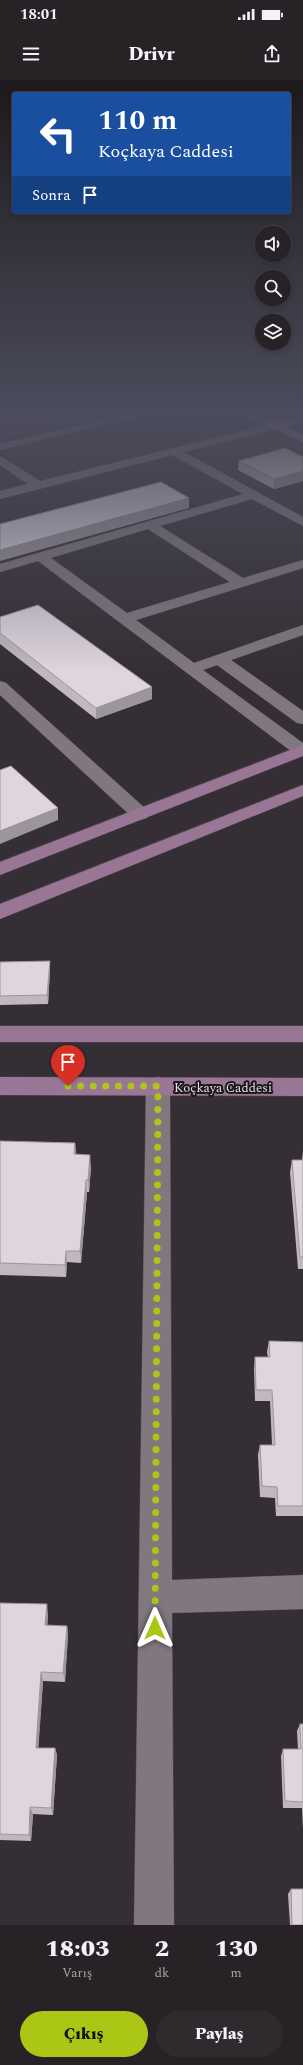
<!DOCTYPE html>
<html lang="tr">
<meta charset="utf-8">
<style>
body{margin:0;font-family:Spectral,serif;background:#302a2f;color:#f1f3f6;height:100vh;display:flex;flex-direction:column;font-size:15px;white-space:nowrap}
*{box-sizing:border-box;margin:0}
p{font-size:13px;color:#a5a4a7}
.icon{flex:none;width:22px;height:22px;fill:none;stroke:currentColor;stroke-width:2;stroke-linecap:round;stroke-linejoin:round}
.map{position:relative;height:1845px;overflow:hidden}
.sheet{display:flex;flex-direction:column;background:#282227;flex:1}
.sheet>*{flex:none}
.hud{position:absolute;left:12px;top:12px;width:279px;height:122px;border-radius:4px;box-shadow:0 2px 6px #0003,0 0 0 1px #443f44;background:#1a4fa0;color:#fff;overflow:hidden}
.tools{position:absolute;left:255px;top:146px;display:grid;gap:8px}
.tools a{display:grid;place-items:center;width:36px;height:36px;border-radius:50%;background:#282227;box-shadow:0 2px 6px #0003,0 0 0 1px #443f44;font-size:20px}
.pin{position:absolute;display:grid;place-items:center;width:34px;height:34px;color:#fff;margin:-41px -17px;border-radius:50% 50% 50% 0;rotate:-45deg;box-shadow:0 0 4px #0007}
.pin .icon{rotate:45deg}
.me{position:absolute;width:44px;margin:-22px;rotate:0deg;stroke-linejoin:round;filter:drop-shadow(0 0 3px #0008)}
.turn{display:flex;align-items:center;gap:14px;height:84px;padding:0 20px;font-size:18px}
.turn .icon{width:52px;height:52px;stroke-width:2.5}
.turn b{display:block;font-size:28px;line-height:34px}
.then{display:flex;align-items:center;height:38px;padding:0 20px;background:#0003;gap:8px;font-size:15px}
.eta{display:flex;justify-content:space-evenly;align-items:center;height:68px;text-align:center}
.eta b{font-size:24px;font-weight:800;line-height:28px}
.primary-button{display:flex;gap:8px;margin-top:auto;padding:8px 20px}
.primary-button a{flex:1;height:46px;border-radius:24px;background:#abc615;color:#111;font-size:16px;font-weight:800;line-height:46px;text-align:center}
.primary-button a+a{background:#302a2f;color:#f1f3f6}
.status{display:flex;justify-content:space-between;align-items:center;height:28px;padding:0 20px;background:#282227;direction:ltr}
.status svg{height:11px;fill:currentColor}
header{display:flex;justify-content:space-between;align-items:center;height:52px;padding:0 20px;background:#282227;font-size:18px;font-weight:800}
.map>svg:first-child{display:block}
</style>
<div class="status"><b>18:01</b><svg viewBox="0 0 49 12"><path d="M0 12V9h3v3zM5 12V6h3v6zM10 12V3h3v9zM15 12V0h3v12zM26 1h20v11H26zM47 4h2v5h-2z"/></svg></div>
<header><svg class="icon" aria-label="menu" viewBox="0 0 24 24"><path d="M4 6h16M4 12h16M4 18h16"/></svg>Drivr<svg class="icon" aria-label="share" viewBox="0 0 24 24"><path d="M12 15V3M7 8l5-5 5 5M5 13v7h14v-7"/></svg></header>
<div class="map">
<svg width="303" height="1845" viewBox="0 0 303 1845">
<rect width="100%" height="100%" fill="#352e34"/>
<path fill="#5a3658" d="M 6,334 L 110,334 L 0,360 L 0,335 Z"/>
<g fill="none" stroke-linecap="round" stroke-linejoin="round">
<g stroke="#514a50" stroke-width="1">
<g id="minor">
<path d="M 123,334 L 141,334 L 140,336 L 0,370 L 0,364 Z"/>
<path d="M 275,343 L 281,346 L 279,348 L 184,372 L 303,437 L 303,446 L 252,419 L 160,446 L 243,498 L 303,480 L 303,488 L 136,540 L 194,583 L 303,545 L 303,555 L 231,580 L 303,631 L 303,644 L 297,643 L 217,585 L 203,590 L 303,663 L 303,675 L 295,674 L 38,481 L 0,492 L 0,484 L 243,414 L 172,375 L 0,419 L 0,411 L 28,404 L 0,385 L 0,376 L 40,401 ZM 148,449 L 230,502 L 127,533 L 51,478 Z"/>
<path d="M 0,601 L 6,603 L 147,730 L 149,734 L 147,738 L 140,740 L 133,738 L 0,615 Z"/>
<path d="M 158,997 L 166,1000 L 170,1006 L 172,1500 L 303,1495 L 303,1529 L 172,1533 L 174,1845 L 134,1845 L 146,1006 L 150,1000 Z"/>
</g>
</g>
<g stroke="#514a50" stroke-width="1">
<g id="major">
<path d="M 303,665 L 303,676 L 0,795 L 0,782 Z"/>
<path d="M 303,705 L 303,716 L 0,839 L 0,824 Z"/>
<rect x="0" y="946" width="303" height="16"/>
<path d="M 0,997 L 303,998 L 303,1016 L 0,1015 Z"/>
</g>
</g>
<g stroke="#514a50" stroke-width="1">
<path id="highway" d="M 245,334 L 259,334 L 276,342 L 303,336 L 303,342 L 286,347 L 303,355 L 303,362 L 246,336 Z"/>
</g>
<use href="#minor" fill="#80777f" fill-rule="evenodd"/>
<use href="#major" fill="#997696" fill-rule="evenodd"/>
<use href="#highway" fill="#aa75a5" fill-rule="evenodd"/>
</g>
<g fill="#c0b7bf">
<path d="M 303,377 L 303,401 L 274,409 L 238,390 L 239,381 Z"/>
<path d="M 0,537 L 152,619 L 96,639 L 0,564 Z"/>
<path d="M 0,882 L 50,890 L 48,924 L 0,925 Z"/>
<path d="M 0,1061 L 75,1063 L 76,1074 L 91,1087 L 89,1112 L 87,1112 L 81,1183 L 67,1182 L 66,1197 L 0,1195 Z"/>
<path d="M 303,1071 L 303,1189 L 298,1189 L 290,1092 L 292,1080 L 302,1080 Z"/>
<path d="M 269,1261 L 303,1262 L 303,1436 L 276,1436 L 275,1418 L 260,1417 L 258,1375 L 260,1365 L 272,1365 L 270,1321 L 255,1321 L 254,1289 L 255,1277 L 268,1277 L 267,1272 Z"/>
<path d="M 0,1523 L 48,1534 L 47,1546 L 67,1546 L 68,1555 L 65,1602 L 43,1601 L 38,1668 L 55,1668 L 57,1675 L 53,1735 L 33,1734 L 31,1761 L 0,1760 Z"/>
<path d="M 300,1644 L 303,1644 L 303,1749 L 302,1728 L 283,1728 L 281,1676 L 283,1669 L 298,1669 L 297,1651 Z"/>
<path d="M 291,1809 L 303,1845 L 290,1845 L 288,1814 Z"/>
</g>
<g fill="#9c959b">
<path d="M 303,391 L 303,401 L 274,409 L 274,399 Z"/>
<path d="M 189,418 L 189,428 L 0,481 L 0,470 Z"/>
<path d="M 152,607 L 152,619 L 96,639 L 96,628 Z"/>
<path d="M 58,728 L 58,740 L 0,764 L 0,751 Z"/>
<path d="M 50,881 L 50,890 L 48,924 L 47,915 Z"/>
<path d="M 75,1063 L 76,1075 L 74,1074 Z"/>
<path d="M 90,1075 L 91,1087 L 89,1112 L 88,1100 Z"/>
<path d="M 86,1100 L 87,1112 L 81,1183 L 80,1171 Z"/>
<path d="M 66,1171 L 67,1182 L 66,1197 L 65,1185 Z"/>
<path d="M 47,1524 L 48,1534 L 47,1554 L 45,1545 Z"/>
<path d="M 67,1546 L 68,1555 L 65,1602 L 63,1593 Z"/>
<path d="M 41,1592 L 43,1601 L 38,1675 L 36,1668 Z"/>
<path d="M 55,1668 L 57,1675 L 53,1735 L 51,1728 Z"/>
<path d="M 30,1727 L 33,1734 L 31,1761 L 29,1755 Z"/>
</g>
<g fill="#dfd5de" stroke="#9c959b">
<path d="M 285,368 L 303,377 L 303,391 L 274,399 L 239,381 Z"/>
<path d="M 161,402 L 189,418 L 0,470 L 0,444 Z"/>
<path d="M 38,525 L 152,607 L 96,628 L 0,553 L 0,537 Z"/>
<path d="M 11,686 L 58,728 L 0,751 L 0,690 Z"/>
<path d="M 50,881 L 47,915 L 0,916 L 0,882 Z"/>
<path d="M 0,1061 L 75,1063 L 74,1074 L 90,1075 L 88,1100 L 86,1100 L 80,1171 L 66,1171 L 65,1185 L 0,1183 Z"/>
<path d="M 292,1080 L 303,1080 L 303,1177 L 300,1177 Z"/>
<path d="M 269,1261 L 303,1262 L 303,1426 L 278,1426 L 277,1407 L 262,1406 L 260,1365 L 275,1365 L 272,1310 L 256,1310 L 255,1277 L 270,1277 Z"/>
<path d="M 0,1523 L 47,1524 L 45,1545 L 67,1546 L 63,1593 L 41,1592 L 36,1668 L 55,1668 L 51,1728 L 30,1727 L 29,1755 L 0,1754 Z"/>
<path d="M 300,1644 L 303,1644 L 303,1722 L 285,1721 L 283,1669 L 301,1669 Z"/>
<path d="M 291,1809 L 303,1809 L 303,1845 L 292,1845 Z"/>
</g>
<linearGradient id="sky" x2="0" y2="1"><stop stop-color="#1d191d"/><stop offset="0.56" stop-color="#4b4c5c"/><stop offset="1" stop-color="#4b4c5c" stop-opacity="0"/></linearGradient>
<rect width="303" height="592" fill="url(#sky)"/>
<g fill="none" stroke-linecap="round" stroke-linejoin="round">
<path stroke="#abc615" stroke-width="7" stroke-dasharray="0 12.6" d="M 68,1006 L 158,1006 L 155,1548"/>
</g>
<g text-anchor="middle" stroke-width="4" stroke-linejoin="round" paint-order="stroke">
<g font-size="13" fill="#e4dfe4" stroke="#1b171a">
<text x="223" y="1012">Koçkaya Caddesi</text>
</g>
</g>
</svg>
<div class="tools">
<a><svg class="icon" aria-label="sound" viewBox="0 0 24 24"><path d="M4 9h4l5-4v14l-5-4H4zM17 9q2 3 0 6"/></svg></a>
<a><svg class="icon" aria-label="search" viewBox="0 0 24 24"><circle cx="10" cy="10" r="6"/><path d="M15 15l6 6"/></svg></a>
<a><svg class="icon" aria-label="layers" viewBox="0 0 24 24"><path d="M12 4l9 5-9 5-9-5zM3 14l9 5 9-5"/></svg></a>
</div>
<div class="pin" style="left:68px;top:1006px;background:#d93025"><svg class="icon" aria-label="arrive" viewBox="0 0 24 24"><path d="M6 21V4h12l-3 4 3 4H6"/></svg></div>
<svg class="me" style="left:155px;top:1548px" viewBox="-20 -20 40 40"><path d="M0-17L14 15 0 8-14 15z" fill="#abc615" stroke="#fff" stroke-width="4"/></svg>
<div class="hud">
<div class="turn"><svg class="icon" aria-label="left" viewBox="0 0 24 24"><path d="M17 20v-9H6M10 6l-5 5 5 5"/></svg><div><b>110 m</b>Koçkaya Caddesi</div></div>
<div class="then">Sonra<svg class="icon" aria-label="arrive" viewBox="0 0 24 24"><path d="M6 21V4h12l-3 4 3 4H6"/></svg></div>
</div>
</div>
<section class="sheet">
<div class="eta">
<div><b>18:03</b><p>Varış</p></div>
<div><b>2</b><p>dk</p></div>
<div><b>130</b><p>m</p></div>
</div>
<div class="primary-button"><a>Çıkış</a><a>Paylaş</a></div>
</section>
